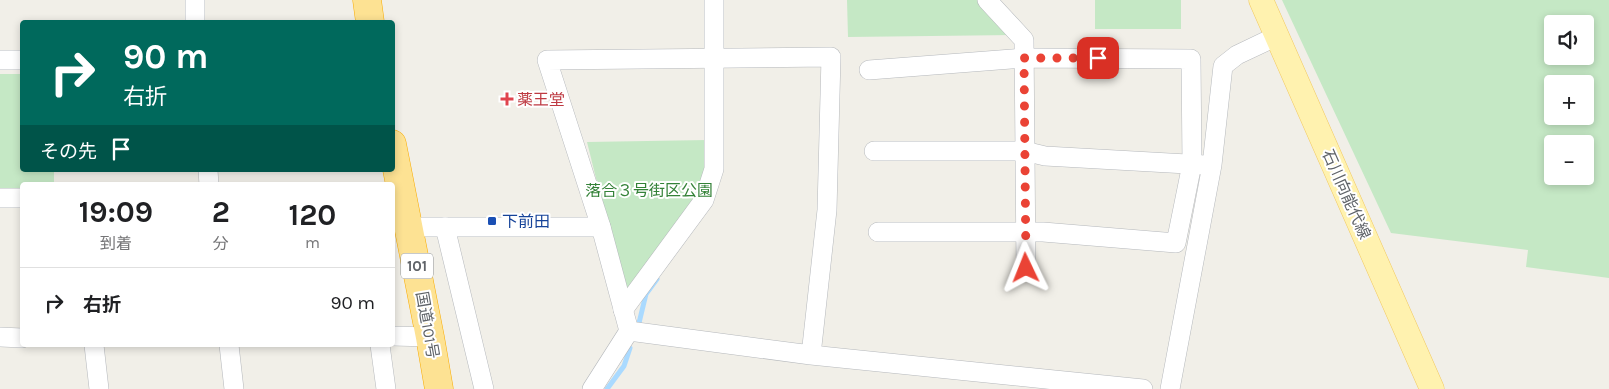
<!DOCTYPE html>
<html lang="ja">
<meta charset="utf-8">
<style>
body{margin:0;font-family:Karla,"Noto Sans JP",sans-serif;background:#f6f6f6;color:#202124;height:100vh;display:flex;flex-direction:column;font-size:19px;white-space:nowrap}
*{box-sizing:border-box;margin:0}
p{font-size:16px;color:#757577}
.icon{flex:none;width:28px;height:28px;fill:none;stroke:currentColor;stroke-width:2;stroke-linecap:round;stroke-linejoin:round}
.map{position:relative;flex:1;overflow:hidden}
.side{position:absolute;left:20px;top:182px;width:375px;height:165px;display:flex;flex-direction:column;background:#fff;border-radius:5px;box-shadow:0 2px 8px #0003}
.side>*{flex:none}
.top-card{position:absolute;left:20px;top:20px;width:375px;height:152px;border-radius:5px;box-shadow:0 2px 8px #0003;background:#00695c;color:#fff;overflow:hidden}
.fabs{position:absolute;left:1544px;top:15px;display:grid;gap:10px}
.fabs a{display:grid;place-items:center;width:50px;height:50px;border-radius:5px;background:#fff;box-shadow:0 2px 8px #0003;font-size:25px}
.pin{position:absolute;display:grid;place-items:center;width:42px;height:42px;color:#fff;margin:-21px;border-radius:10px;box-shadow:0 2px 8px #0006}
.me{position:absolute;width:55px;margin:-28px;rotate:358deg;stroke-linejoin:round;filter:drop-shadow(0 0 4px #0008)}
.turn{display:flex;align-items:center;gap:18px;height:105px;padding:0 20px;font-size:22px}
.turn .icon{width:65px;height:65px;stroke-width:2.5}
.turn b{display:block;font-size:35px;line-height:42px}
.then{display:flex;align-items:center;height:48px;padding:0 20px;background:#0003;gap:10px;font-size:19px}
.eta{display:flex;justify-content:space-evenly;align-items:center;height:85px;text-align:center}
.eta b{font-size:30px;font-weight:700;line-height:35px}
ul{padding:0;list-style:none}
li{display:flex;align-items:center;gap:15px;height:70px;padding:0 20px;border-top:1px solid #e0e0e0}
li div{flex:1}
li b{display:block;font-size:19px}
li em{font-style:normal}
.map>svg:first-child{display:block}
</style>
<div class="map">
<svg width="1609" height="389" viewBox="0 0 1609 389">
<rect width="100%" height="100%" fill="#f1efe8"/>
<g fill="#c5e8c5" fill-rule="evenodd">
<path d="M 847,0 L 980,0 L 1014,35 L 848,37 Z"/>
<rect x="1095" y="0" width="86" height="29"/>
<path d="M 1282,0 L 1609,0 L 1609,278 L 1526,267 L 1528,250 L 1391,233 ZM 1552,24 L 1585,24 L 1585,56 L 1552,56 ZM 1552,84 L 1585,84 L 1585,116 L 1552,116 ZM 1552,144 L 1585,144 L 1585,176 L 1552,176 Z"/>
<path d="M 0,74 L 22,74 L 22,170 L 54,170 L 54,185 L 22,185 L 22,190 L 0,190 Z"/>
<path d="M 707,140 L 707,175 L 695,207 L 633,290 L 623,287 L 587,142 Z"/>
</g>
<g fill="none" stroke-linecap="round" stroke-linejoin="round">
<g stroke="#aadaff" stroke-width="5">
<path d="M 639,323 L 646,294 L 657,279"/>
<path d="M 607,389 L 624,366 L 630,348"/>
</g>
<g stroke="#b5b8bc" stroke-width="20">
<g id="minor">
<path d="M 195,0 L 195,22"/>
<path d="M 987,0 L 1024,40 L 1026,268"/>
<path d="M 0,60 L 22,60"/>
<path d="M 869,70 L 1024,58 L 1191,59 L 1192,164 L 1176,243 L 1043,232 L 878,232"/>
<path d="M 874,151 L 1024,151 L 1045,156 L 1205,165"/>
<path d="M 208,170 L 209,185"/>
<path d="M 0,198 L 22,198"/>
<path d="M 409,227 L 601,227"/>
<path d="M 445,227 L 484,389"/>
<path d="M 623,310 L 704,200 L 714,169 L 714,0"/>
<path d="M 392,336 L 430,337"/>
<path d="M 0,337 L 22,338"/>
<path d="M 94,345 L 99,389"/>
<path d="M 229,345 L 234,389"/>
<path d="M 380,345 L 386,389"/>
<path d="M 811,355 L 827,210 L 831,57 L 547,60 L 601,227 L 629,331 L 811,355 L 1143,389"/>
<path d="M 592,389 L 629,331"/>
<path d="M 1170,389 L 1212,165 L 1223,66 L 1237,55 L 1277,36"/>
</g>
</g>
<g stroke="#f2c960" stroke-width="25">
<path id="major" d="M 1261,0 L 1432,389"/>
</g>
<g stroke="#f9ab00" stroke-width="29">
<g id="highway">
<path d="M 367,0 L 370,22"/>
<path d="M 392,144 L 430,337 L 439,389"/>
</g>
</g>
<use href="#minor" stroke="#fff" stroke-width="19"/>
<use href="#major" stroke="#fff2af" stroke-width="24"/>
<use href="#highway" stroke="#fde293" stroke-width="28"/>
</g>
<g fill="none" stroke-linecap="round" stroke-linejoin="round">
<path stroke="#ea4335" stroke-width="9" stroke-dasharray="0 16.2" d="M 1026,268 L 1024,58 L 1098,58"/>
</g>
<path fill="#e0444e" stroke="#fff" stroke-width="2" d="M504.5 91.5h5v5h5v5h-5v5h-5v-5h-5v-5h5z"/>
<rect fill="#1a4fb4" stroke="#fff" stroke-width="2" x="487" y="216" width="10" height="10" rx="2.5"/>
<g text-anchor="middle" stroke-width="4" stroke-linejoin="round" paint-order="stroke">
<rect fill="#fff" stroke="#8f9295" stroke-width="1" x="401" y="253.5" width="32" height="25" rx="4"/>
<g font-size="15" font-weight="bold" fill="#5f6368">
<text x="417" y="271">101</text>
</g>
<g font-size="16" fill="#be3a42" stroke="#fff" text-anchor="start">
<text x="517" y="105">薬王堂</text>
</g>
<g font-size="16" fill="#348238" stroke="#fff">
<text x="649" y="196">落合３号街区公園</text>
</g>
<g font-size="16" fill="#5f6368" stroke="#fff">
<text transform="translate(1347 194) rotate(66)" y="6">石川向能代線</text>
<text transform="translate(428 325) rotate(80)" y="6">国道101号</text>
</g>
<g font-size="16" fill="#164399" stroke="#fff" text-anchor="start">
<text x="502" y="227">下前田</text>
</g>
</g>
</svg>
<div class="fabs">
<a><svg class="icon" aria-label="sound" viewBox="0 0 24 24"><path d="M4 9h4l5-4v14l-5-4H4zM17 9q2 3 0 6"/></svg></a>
<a>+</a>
<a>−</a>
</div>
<div class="pin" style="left:1098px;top:58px;background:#d93025"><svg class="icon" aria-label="arrive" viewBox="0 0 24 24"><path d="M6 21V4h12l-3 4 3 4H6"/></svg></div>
<svg class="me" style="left:1026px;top:268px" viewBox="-20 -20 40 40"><path d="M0-17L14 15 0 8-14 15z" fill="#ea4335" stroke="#fff" stroke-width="4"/></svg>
<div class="top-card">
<div class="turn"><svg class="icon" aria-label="right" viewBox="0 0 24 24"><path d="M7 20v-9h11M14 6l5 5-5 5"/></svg><div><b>90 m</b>右折</div></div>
<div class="then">その先<svg class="icon" aria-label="arrive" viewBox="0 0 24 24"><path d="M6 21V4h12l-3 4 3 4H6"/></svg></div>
</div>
<section class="side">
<div class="eta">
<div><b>19:09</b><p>到着</p></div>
<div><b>2</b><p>分</p></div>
<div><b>120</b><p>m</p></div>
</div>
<ul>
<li><svg class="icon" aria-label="right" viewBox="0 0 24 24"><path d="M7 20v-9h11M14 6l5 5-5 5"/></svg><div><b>右折</b></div><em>90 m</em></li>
</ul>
</section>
</div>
